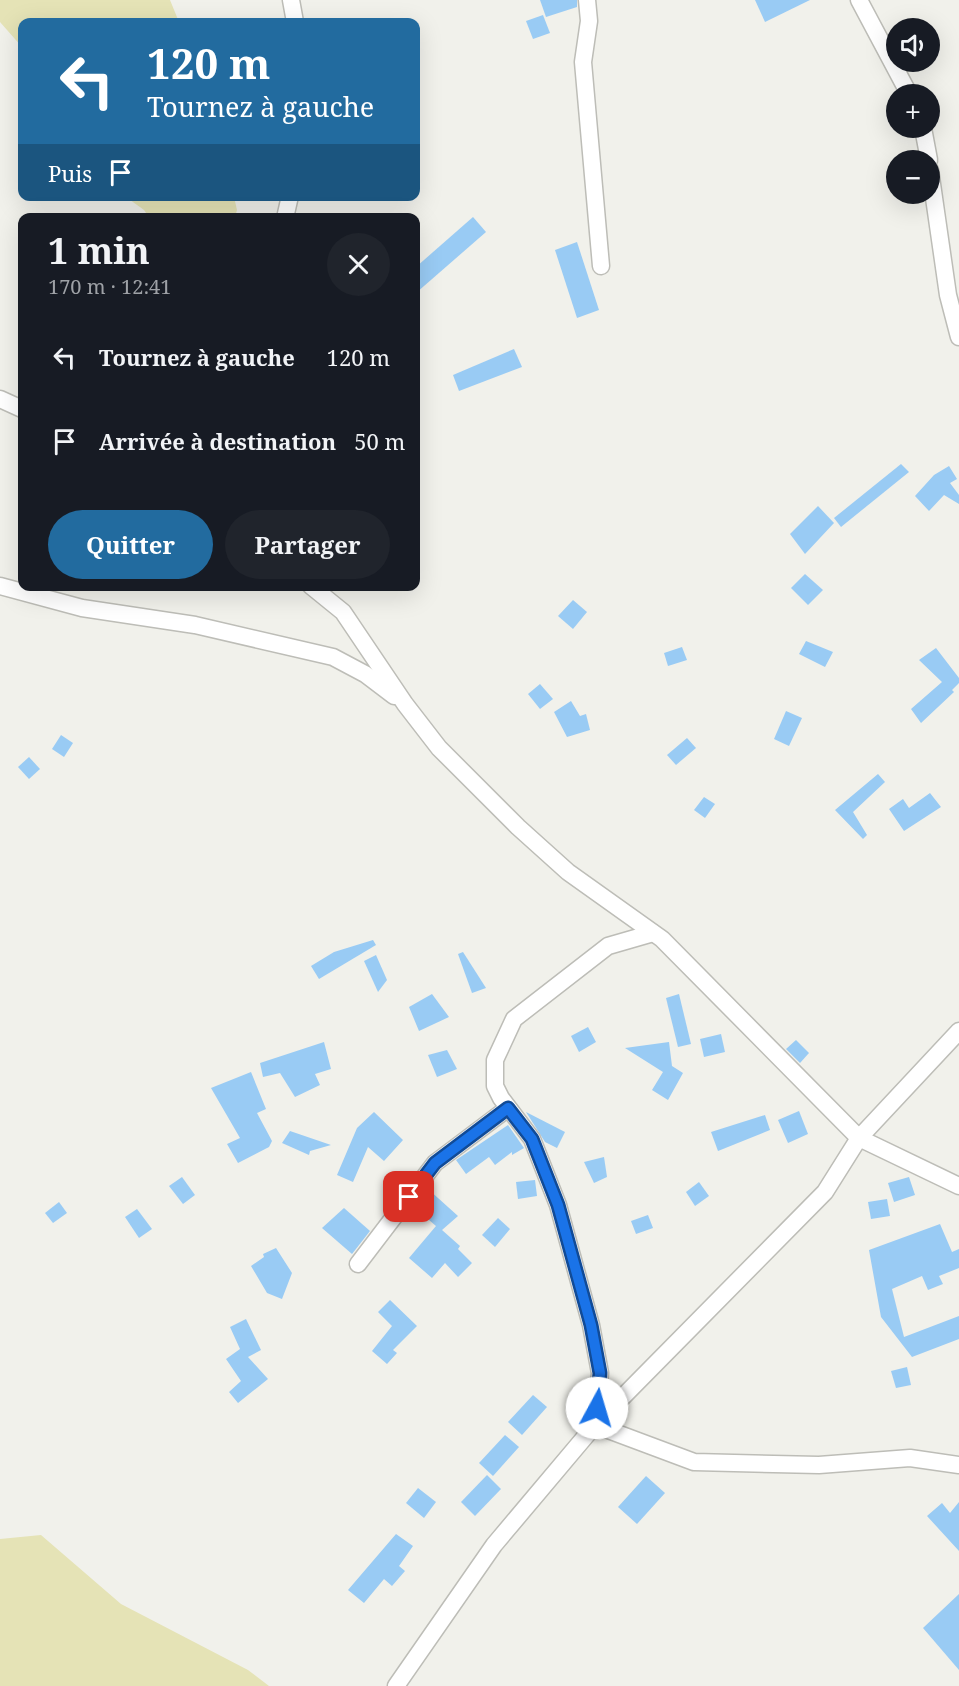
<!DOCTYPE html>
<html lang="fr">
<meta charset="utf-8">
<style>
body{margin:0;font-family:"Noto Serif",serif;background:#20242c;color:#f1f3f6;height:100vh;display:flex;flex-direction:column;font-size:22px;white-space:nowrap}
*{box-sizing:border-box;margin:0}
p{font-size:20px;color:#9ea1a6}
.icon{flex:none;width:33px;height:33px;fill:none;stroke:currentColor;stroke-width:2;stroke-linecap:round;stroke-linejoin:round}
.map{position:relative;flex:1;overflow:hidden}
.panel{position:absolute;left:18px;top:213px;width:402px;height:378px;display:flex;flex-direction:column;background:#171b24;border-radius:12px;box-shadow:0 6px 24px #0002}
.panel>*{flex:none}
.hud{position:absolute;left:18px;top:18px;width:402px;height:183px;border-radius:12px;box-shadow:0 6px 24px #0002;background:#226b9f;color:#fff;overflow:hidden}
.tools{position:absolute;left:886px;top:18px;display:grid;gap:12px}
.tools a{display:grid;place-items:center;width:54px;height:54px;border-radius:50%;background:#171b24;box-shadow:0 6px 24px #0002;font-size:30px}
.pin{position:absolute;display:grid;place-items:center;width:51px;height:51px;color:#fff;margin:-26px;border-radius:12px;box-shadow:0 3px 9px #0006}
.me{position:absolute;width:66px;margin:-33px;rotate:6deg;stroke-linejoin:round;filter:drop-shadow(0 0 4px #0008)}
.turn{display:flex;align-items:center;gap:21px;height:126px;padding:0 30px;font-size:27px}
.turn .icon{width:78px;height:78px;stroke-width:2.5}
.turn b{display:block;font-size:42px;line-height:51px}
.then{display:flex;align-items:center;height:57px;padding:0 30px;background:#0003;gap:12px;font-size:22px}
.round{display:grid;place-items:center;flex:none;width:63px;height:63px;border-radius:32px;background:#20242c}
.overview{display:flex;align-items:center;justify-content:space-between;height:102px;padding:0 30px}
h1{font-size:36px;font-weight:700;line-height:45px}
.action{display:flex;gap:12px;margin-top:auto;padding:12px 30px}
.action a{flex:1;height:69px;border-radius:36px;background:#226b9f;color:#fff;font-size:24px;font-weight:700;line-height:69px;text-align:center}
.action a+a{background:#20242c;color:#f1f3f6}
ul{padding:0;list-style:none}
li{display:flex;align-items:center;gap:18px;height:84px;padding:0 30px}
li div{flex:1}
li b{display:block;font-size:22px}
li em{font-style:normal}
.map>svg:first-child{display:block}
</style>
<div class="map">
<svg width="959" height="1686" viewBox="0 0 959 1686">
<rect width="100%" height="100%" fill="#f1f1eb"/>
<g fill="#e5e3b6">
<path d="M 0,0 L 170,0 L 179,22 L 22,22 L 22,47 L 0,22 Z"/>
<path d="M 126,197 L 234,197 L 237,210 L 235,217 L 149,217 L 144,210 Z"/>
<path d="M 41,1535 L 121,1604 L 248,1670 L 269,1686 L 0,1686 L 0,1539 Z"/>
</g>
<g fill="#99cbf4">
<path d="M 540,0 L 577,0 L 577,7 L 546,17 Z"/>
<path d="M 755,0 L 810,0 L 765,22 Z"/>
<path d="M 543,15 L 550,33 L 533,39 L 526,21 Z"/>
<path d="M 473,217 L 486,232 L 416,293 L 416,267 Z"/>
<path d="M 577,242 L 599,310 L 577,318 L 555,250 Z"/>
<path d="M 514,349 L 522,367 L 459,391 L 453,375 Z"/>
<path d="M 901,464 L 909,472 L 841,527 L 834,518 Z"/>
<path d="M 949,466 L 957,479 L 950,483 L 959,495 L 959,504 L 944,495 L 929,511 L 915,496 L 934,475 Z"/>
<path d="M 818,506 L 834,523 L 805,554 L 790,534 Z"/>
<path d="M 805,574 L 823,590 L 808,605 L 791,588 Z"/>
<path d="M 573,600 L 587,612 L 573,629 L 558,616 Z"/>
<path d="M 806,641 L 833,652 L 825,667 L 799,654 Z"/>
<path d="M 682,647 L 687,660 L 668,666 L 664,653 Z"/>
<path d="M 936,648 L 959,678 L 959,683 L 952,690 L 954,692 L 921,723 L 911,709 L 942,682 L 919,660 Z"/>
<path d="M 540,684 L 553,699 L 540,709 L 528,694 Z"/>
<path d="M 571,701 L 580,716 L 586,714 L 590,730 L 567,737 L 554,712 Z"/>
<path d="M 786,711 L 802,718 L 789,746 L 774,739 Z"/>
<path d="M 61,735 L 73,743 L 64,757 L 52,749 Z"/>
<path d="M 687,738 L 696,748 L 676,765 L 667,755 Z"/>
<path d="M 29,757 L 40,769 L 29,779 L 18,767 Z"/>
<path d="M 878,774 L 885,782 L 853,812 L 867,835 L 863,839 L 835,810 Z"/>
<path d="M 930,793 L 941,807 L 904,831 L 889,809 L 903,799 L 909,808 Z"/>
<path d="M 704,797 L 715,804 L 705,818 L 694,810 Z"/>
<path d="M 373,940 L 376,945 L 319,979 L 311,966 L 334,952 Z"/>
<path d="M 463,952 L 486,988 L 472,993 L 458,954 Z"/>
<path d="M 376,955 L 387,980 L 378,992 L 364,961 Z"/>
<path d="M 432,994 L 449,1017 L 419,1031 L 409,1007 Z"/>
<path d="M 679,994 L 691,1044 L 678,1047 L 666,998 Z"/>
<path d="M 588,1027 L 596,1042 L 579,1052 L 571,1036 Z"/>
<path d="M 721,1034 L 725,1052 L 704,1057 L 700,1039 Z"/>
<path d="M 796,1040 L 809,1053 L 800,1063 L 786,1049 Z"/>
<path d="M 324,1042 L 331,1069 L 315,1074 L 320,1085 L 295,1097 L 280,1073 L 263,1077 L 260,1063 Z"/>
<path d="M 669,1042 L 672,1066 L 683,1073 L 668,1100 L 652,1090 L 663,1072 L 625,1048 Z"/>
<path d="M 447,1050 L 457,1069 L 437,1077 L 428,1055 Z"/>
<path d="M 251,1072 L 266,1109 L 257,1113 L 272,1141 L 269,1147 L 238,1163 L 227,1144 L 240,1138 L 211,1088 Z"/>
<path d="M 799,1111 L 808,1134 L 788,1143 L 778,1120 Z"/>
<path d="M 374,1112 L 403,1140 L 384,1161 L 368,1147 L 353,1182 L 337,1175 L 357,1128 Z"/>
<path d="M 526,1112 L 565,1132 L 557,1148 L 545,1142 Z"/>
<path d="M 765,1115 L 770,1130 L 718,1151 L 711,1132 Z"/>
<path d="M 508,1125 L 524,1148 L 512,1155 L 512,1152 L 495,1165 L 489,1157 L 466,1174 L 456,1160 Z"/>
<path d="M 290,1131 L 331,1145 L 310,1151 L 309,1155 L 282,1143 Z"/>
<path d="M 604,1157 L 607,1177 L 594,1183 L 584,1162 Z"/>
<path d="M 182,1177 L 195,1195 L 183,1204 L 169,1186 Z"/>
<path d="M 909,1177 L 915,1195 L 894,1202 L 888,1183 Z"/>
<path d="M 535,1180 L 537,1196 L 518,1199 L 516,1182 Z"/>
<path d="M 699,1182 L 709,1196 L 695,1206 L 686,1192 Z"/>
<path d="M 428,1189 L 458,1216 L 442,1230 L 460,1246 L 458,1249 L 472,1263 L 458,1277 L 445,1263 L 432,1278 L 409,1258 L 436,1226 L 414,1207 Z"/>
<path d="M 887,1199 L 890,1216 L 871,1219 L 868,1202 Z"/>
<path d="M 59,1202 L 67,1213 L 53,1223 L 45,1213 Z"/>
<path d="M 344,1208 L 370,1231 L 352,1254 L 322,1228 Z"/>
<path d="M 137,1209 L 152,1229 L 139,1238 L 125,1217 Z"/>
<path d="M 648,1215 L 653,1228 L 636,1234 L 631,1221 Z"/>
<path d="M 498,1218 L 510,1229 L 495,1247 L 482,1235 Z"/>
<path d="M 940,1224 L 952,1252 L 959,1249 L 959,1268 L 939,1276 L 943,1284 L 928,1290 L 922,1276 L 892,1289 L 904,1337 L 959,1316 L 959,1339 L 912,1357 L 881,1317 L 869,1250 Z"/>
<path d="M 276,1248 L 292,1273 L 282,1299 L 267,1293 L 251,1266 L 264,1257 L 263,1254 Z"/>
<path d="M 390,1300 L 417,1326 L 393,1350 L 397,1353 L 387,1364 L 372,1351 L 392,1326 L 378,1312 Z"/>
<path d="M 246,1319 L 261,1350 L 248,1357 L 268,1379 L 238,1403 L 229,1392 L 241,1381 L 226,1359 L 240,1349 L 230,1327 Z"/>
<path d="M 907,1367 L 911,1385 L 896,1388 L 891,1371 Z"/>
<path d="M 533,1395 L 547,1407 L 522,1435 L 508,1422 Z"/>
<path d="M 505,1435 L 519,1447 L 493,1476 L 479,1463 Z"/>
<path d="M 487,1475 L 501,1489 L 475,1516 L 461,1502 Z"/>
<path d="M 646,1476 L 665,1493 L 637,1524 L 618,1507 Z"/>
<path d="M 418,1488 L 436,1502 L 424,1518 L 406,1503 Z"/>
<path d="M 959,1502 L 959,1551 L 927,1516 L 942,1503 L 950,1513 Z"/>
<path d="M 396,1534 L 413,1546 L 399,1566 L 405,1571 L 392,1586 L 384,1579 L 364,1603 L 348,1590 Z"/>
<path d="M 959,1594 L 959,1670 L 923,1628 Z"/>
</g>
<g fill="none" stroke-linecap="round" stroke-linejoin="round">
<g stroke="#bdbdb7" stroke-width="19">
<g id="street">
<path d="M 291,0 L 295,22"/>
<path d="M 587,0 L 589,21 L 583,62 L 601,266"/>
<path d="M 859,0 L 909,94"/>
<path d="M 923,128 L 929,160"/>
<path d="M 930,170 L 948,295 L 959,337"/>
<path d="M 285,218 L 290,196"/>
<path d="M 0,399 L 22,409"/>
<path d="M 0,586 L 82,608 L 195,625 L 333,657 L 365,674 L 394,696"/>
<path d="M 311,586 L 343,612 L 405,704 L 439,748 L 518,827 L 568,872 L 662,939 L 859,1138 L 959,1186"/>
<path d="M 653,933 L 608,946 L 514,1019 L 495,1060 L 495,1086 L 501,1098 L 532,1139 L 558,1205 L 591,1325 L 600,1373 L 595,1425 L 694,1462 L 819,1465 L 910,1458 L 959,1465"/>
<path d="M 358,1264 L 435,1163 L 508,1108"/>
<path d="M 396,1686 L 494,1545 L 595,1425 L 825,1192 L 859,1138 L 959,1031"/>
</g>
</g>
<use href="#street" stroke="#fff" stroke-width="16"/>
</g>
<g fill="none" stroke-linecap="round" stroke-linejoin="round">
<g stroke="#114b97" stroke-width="15">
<path id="route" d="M 409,1197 L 435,1163 L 508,1108 L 532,1139 L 558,1205 L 591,1325 L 600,1373 L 597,1408"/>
</g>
<use href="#route" stroke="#1a73e8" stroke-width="10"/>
</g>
</svg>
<div class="tools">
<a><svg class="icon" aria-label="sound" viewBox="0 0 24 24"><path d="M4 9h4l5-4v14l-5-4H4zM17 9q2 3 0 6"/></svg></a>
<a>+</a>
<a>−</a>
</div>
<div class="pin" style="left:409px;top:1197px;background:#d93025"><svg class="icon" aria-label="arrive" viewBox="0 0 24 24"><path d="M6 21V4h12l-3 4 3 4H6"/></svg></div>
<svg class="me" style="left:597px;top:1408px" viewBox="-20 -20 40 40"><circle r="19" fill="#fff"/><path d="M0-13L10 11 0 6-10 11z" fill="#1a73e8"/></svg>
<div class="hud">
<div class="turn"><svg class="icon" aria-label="left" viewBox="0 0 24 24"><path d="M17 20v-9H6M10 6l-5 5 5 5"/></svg><div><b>120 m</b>Tournez à gauche</div></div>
<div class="then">Puis<svg class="icon" aria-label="arrive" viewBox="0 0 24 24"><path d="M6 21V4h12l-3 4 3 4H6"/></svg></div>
</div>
<section class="panel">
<div class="overview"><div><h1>1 min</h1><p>170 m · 12:41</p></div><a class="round"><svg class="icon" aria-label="close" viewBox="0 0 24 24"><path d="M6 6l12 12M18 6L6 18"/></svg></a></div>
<ul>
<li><svg class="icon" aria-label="left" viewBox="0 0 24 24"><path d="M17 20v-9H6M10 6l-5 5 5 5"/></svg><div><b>Tournez à gauche</b></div><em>120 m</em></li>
<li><svg class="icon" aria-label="arrive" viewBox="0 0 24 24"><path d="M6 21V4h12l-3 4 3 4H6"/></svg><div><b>Arrivée à destination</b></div><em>50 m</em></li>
</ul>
<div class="action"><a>Quitter</a><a>Partager</a></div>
</section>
</div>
